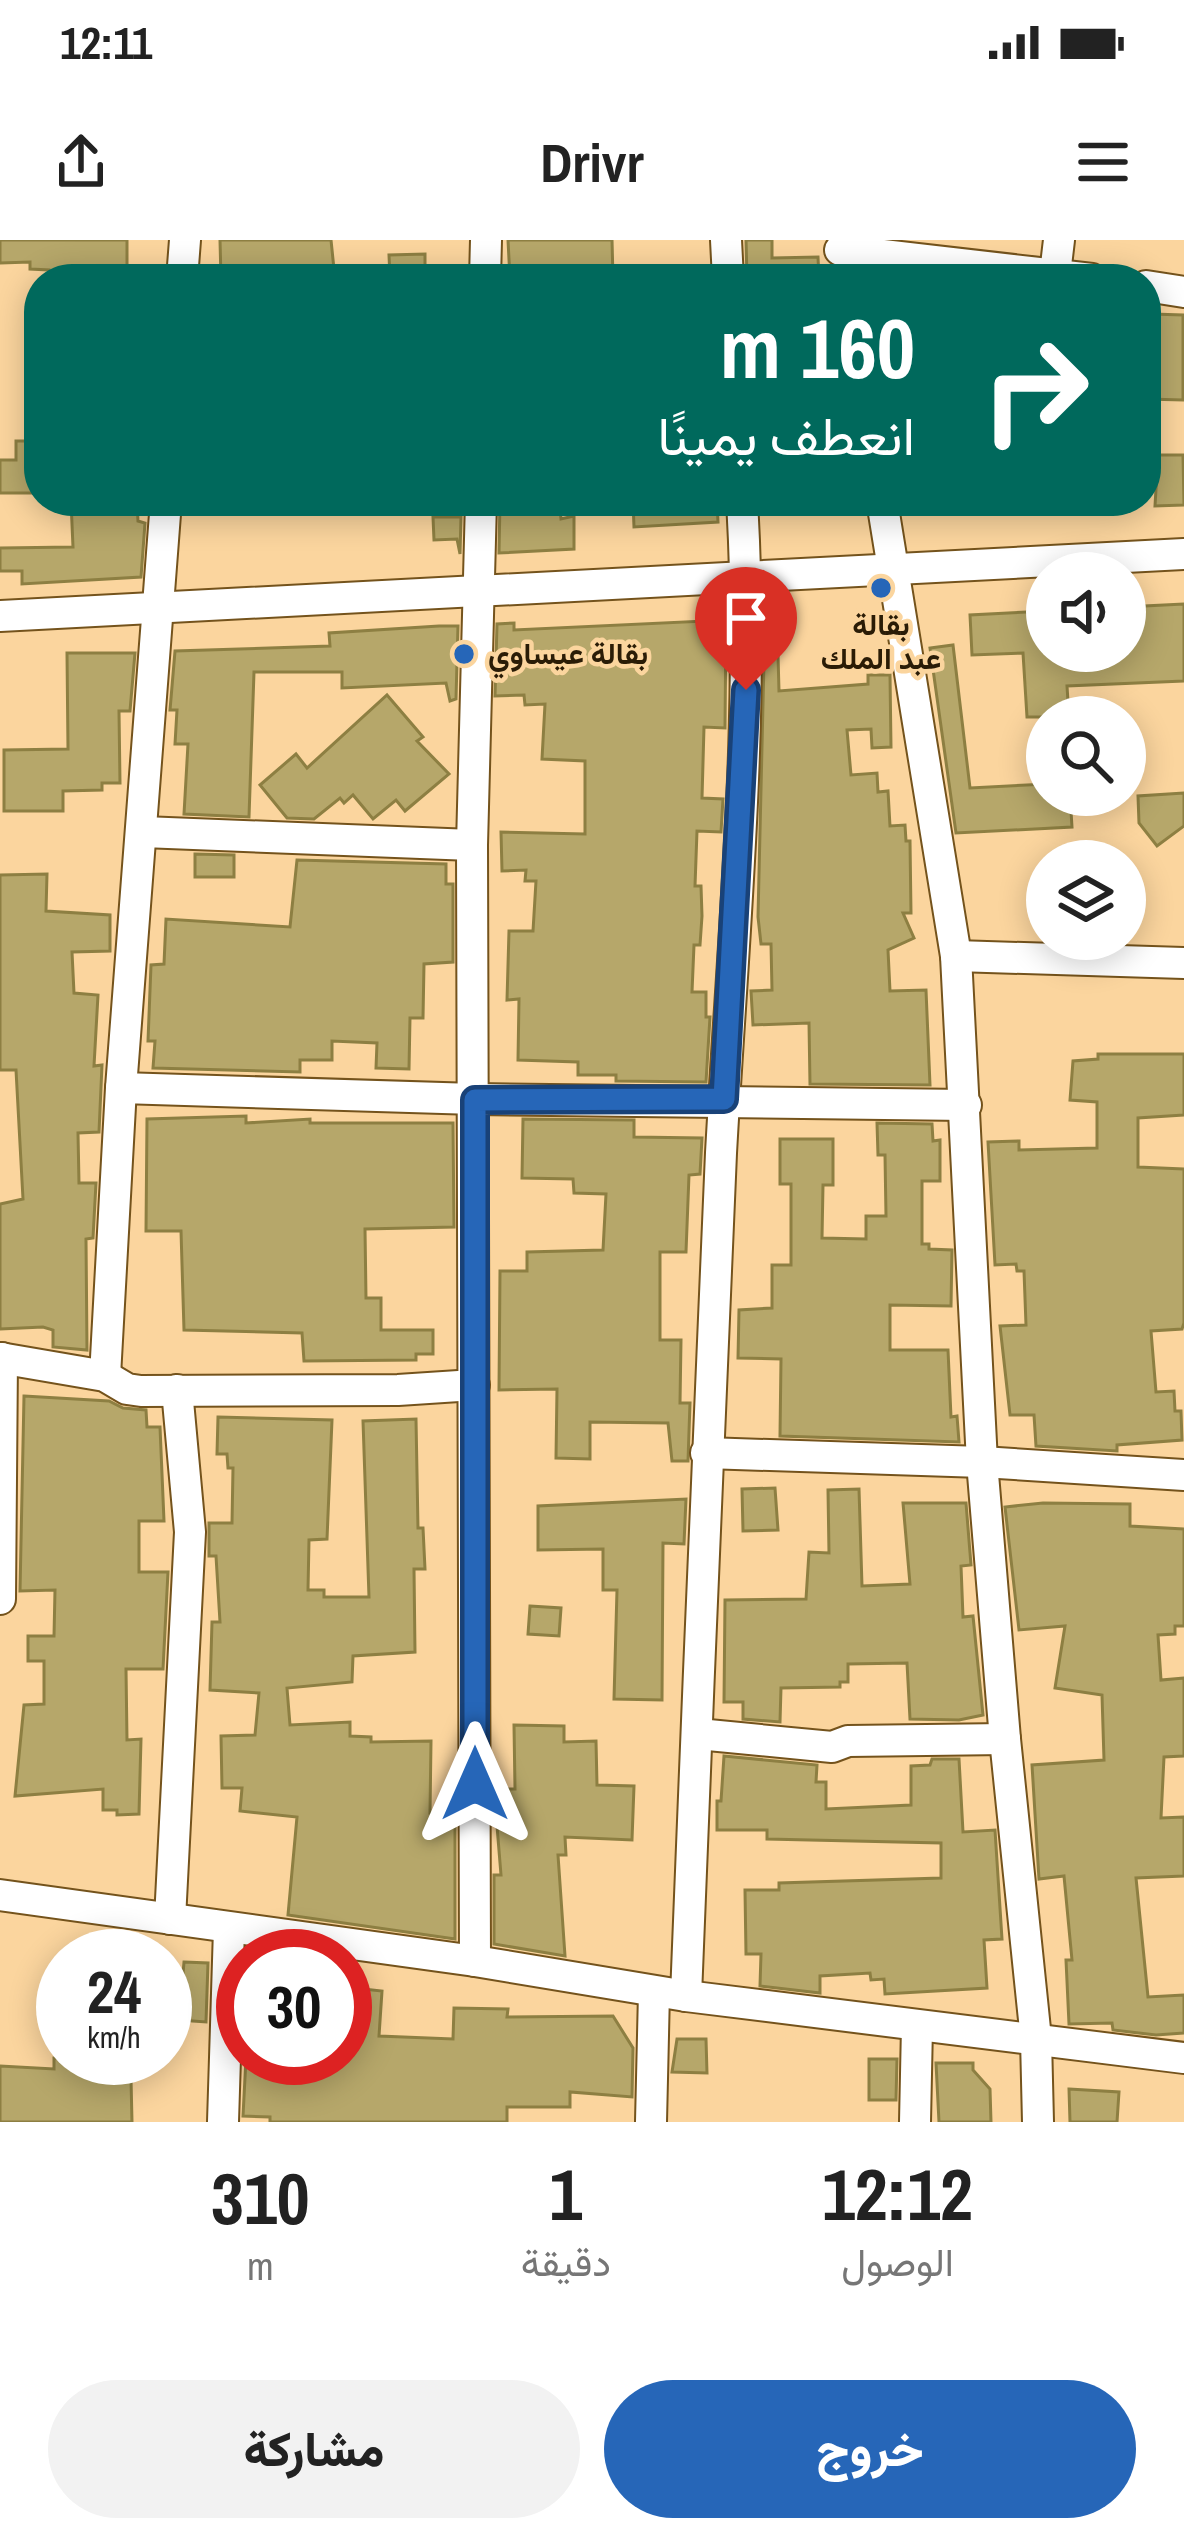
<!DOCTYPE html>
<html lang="ar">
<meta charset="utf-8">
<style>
body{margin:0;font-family:"Archivo Narrow",Vazirmatn,sans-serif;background:#f2f2f2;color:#222;direction:rtl;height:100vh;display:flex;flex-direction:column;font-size:45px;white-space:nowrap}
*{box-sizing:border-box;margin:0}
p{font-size:39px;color:#767676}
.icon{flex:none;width:66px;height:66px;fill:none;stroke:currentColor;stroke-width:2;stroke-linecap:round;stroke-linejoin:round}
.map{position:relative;height:1882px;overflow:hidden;direction:ltr}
.drawer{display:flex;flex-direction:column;background:#fff;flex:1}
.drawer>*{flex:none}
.top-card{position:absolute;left:24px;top:24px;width:1137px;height:252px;border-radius:48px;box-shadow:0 6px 30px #0003;direction:rtl;background:#00695c;color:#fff;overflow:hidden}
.buttons{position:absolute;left:1026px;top:312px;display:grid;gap:24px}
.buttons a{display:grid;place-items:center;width:120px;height:120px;border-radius:50%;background:#fff;box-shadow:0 6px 30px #0003;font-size:60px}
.speed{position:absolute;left:36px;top:1689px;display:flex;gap:24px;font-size:60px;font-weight:700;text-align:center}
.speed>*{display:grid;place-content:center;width:156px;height:156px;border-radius:50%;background:#fff;box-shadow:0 6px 30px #0003;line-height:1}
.speed small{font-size:30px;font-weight:400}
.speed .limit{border:18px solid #d22;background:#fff;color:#111}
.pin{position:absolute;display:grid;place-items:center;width:102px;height:102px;color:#fff;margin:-123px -51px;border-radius:50% 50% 50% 0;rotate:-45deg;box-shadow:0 0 12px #0007}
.pin .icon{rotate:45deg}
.me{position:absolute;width:132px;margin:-66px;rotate:0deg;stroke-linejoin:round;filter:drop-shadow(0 0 9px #0008)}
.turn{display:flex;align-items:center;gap:42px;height:252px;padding:0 48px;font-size:54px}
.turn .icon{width:156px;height:156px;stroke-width:2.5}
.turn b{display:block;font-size:84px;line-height:102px}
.eta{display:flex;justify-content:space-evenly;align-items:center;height:204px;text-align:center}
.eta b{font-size:72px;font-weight:800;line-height:84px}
.action{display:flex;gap:24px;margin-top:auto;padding:24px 48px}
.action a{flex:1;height:138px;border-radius:72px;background:#2666b8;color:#fff;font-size:48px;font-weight:800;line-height:138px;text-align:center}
.action a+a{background:#f2f2f2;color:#222}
.status{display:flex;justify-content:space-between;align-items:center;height:84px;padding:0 60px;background:#fff;direction:ltr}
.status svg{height:33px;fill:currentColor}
header{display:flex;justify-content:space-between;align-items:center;height:156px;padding:0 48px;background:#fff;font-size:54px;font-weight:800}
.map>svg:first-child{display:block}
</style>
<div class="status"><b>12:11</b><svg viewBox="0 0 49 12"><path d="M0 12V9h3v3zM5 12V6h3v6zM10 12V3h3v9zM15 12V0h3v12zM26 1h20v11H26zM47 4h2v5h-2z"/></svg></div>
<header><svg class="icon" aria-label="menu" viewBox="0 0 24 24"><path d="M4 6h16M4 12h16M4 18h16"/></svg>Drivr<svg class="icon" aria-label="share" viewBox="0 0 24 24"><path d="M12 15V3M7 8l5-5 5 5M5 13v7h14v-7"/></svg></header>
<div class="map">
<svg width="1184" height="1882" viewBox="0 0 1184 1882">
<rect width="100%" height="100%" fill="#fbd59e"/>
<g fill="#b6a76a" stroke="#8d7f42" stroke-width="3">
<path d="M 0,0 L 127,0 L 127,39 L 49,39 L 49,30 L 30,29 L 30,22 L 0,23 Z"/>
<path d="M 220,0 L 331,0 L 335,39 L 221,39 Z"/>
<path d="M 508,0 L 612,0 L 613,39 L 510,39 Z"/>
<path d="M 746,0 L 772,0 L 772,18 L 818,17 L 819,39 L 747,39 Z"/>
<path d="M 425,14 L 425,37 L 390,38 L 389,15 Z"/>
<path d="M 1152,74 L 1183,75 L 1183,160 L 1146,159 Z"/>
<path d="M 16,201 L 39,201 L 39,253 L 0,253 L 0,220 L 16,220 Z"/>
<path d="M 1158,215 L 1183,215 L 1184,265 L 1155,266 Z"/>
<path d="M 71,261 L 137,261 L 138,281 L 145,283 L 141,337 L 22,344 L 22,331 L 0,331 L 0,308 L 73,307 Z"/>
<path d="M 500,261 L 549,261 L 550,270 L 560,269 L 561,279 L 574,276 L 574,309 L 499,313 Z"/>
<path d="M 633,261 L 717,261 L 718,282 L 634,287 Z"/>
<path d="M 433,277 L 461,277 L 460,314 L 457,299 L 434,300 Z"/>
<path d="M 1184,364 L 1184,441 L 1067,446 L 1069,477 L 1027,477 L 1023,413 L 972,415 L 970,375 L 1047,371 L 1047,411 L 1125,411 L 1125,367 Z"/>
<path d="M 765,378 L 777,378 L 779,451 L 868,444 L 868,435 L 890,435 L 891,507 L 872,508 L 871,489 L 847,490 L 851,535 L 877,533 L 878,552 L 888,551 L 890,586 L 905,585 L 906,601 L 910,601 L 911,673 L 903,673 L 914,698 L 888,710 L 890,751 L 926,750 L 930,845 L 810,844 L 809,783 L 753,785 L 751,751 L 772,750 L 771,704 L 761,704 L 758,677 Z"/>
<path d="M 726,380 L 725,488 L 704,487 L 702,558 L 723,559 L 721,592 L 697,591 L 695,646 L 701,646 L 702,676 L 700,705 L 694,705 L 692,752 L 706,752 L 706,777 L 710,777 L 706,842 L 616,841 L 616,835 L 578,835 L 578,822 L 518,820 L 519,759 L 507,760 L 509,691 L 533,691 L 536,641 L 525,641 L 526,630 L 502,631 L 501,592 L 585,594 L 585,521 L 542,519 L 545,464 L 525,465 L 524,455 L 495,456 L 497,384 L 514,383 L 514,390 Z"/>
<path d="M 439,386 L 458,386 L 456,459 L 450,461 L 446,443 L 342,448 L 342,432 L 254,432 L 249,577 L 184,574 L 188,504 L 175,504 L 177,470 L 170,470 L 175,411 L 330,406 L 329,393 Z"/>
<path d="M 953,405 L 970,548 L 1047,544 L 1047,555 L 1070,555 L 1072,587 L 956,593 L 930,408 Z"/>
<path d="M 67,413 L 135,413 L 130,471 L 119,471 L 120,543 L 102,543 L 102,550 L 63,551 L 63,571 L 4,571 L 4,510 L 68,509 Z"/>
<path d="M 387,455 L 423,497 L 417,501 L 449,534 L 405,571 L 396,560 L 373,579 L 353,555 L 344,563 L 340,558 L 314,579 L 287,578 L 260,545 L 296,514 L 307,528 Z"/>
<path d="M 1184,553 L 1184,586 L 1157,606 L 1139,583 L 1138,556 Z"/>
<path d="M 195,614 L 234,615 L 234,637 L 195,637 Z"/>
<path d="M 297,620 L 446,624 L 446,644 L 453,644 L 453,722 L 424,724 L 423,778 L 410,778 L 409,829 L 376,828 L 377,803 L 332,801 L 332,820 L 300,820 L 300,832 L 153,828 L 155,801 L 148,801 L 151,725 L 164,724 L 166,679 L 290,687 Z"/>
<path d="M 47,634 L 46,671 L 110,675 L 110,711 L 72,712 L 74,753 L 98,755 L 94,826 L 102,825 L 99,892 L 78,893 L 79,943 L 96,943 L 93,998 L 86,999 L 87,1110 L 53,1107 L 53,1090 L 43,1087 L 0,1089 L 0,964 L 23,959 L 16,830 L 0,830 L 0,635 Z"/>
<path d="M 1098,814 L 1184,814 L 1184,875 L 1138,878 L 1138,927 L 1184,929 L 1184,1083 L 1182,1089 L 1151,1091 L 1156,1152 L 1174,1151 L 1175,1171 L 1181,1171 L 1182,1200 L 1117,1205 L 1117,1211 L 1036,1206 L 1034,1175 L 1010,1175 L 1000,1086 L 1026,1085 L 1024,1031 L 1017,1031 L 1016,1024 L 995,1025 L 988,902 L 1019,901 L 1019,910 L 1097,908 L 1097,862 L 1070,860 L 1073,821 L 1098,819 Z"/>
<path d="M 246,876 L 246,883 L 310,879 L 310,883 L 453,883 L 454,987 L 365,989 L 366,1058 L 381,1058 L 381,1090 L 433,1090 L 433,1114 L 416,1114 L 416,1120 L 304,1121 L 302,1093 L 184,1090 L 181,991 L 146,991 L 147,879 Z"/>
<path d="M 523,879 L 634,880 L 634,897 L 702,898 L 700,934 L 689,935 L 686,1012 L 660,1012 L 660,1100 L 681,1100 L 680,1163 L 690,1163 L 688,1221 L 672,1221 L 668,1183 L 590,1182 L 590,1219 L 556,1218 L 557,1149 L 499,1150 L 500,1031 L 527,1031 L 527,1012 L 603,1010 L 606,954 L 574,953 L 573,939 L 522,938 Z"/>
<path d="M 877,883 L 932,884 L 933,901 L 940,900 L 940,941 L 922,941 L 922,1004 L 929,1004 L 929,1009 L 952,1010 L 951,1066 L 890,1065 L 890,1110 L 948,1110 L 951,1177 L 957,1176 L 959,1202 L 780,1196 L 781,1119 L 738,1118 L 739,1070 L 772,1068 L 772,1025 L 791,1025 L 791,944 L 780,944 L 780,899 L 833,899 L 833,945 L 823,945 L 822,998 L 866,999 L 866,976 L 886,976 L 885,915 L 878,915 Z"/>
<path d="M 24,1156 L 109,1161 L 123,1168 L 146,1170 L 147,1187 L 160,1187 L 164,1281 L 139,1281 L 139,1332 L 168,1332 L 163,1429 L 126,1429 L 127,1500 L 141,1499 L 139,1574 L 117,1575 L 117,1570 L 103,1570 L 103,1549 L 15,1556 L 24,1465 L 44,1464 L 44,1421 L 28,1421 L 28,1396 L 54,1396 L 55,1350 L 20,1351 Z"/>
<path d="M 218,1177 L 332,1180 L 327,1299 L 309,1300 L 308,1350 L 324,1350 L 324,1357 L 369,1357 L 363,1181 L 416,1179 L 418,1288 L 423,1288 L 425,1329 L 414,1329 L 415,1412 L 353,1416 L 352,1442 L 287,1448 L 290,1485 L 350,1482 L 350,1496 L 371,1497 L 371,1502 L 431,1501 L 430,1573 L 455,1574 L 455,1699 L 288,1675 L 297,1577 L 240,1571 L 242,1548 L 222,1548 L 221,1496 L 255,1495 L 259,1453 L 210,1450 L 212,1382 L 220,1382 L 216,1316 L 209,1316 L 209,1283 L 232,1283 L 233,1228 L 228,1228 L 227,1214 L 217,1214 Z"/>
<path d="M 775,1248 L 778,1290 L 743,1291 L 742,1249 Z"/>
<path d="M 859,1249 L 862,1346 L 910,1344 L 903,1263 L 966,1263 L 971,1325 L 961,1326 L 963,1377 L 973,1376 L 983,1475 L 959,1480 L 910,1479 L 907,1423 L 848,1424 L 848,1442 L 840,1442 L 840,1447 L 781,1448 L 780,1482 L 743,1479 L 743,1462 L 724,1462 L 725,1360 L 806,1359 L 809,1312 L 829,1313 L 828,1250 Z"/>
<path d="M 686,1259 L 684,1304 L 663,1303 L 662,1460 L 614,1459 L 617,1350 L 603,1350 L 603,1309 L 538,1310 L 538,1266 Z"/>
<path d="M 1043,1263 L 1130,1264 L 1130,1286 L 1184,1289 L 1184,1386 L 1175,1386 L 1175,1394 L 1158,1395 L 1161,1440 L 1184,1438 L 1184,1516 L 1164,1517 L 1161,1578 L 1184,1577 L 1184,1636 L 1136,1638 L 1148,1757 L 1184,1755 L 1184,1793 L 1156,1795 L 1113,1790 L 1112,1783 L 1069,1784 L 1066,1720 L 1072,1720 L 1064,1636 L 1039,1639 L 1032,1525 L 1104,1520 L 1102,1455 L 1055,1448 L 1065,1386 L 1019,1390 L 1005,1267 Z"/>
<path d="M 530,1366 L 561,1368 L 559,1396 L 528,1394 Z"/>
<path d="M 514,1485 L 564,1486 L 564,1502 L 596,1501 L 597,1545 L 634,1546 L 632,1600 L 565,1597 L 566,1615 L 558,1615 L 565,1716 L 494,1704 L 494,1635 L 501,1635 L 494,1549 L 515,1549 Z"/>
<path d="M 724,1516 L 817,1525 L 816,1542 L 826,1542 L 826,1569 L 911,1565 L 911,1526 L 930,1525 L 932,1519 L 959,1519 L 963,1592 L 995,1590 L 1002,1699 L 984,1700 L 987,1748 L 885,1754 L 884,1739 L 871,1740 L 870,1733 L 820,1736 L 820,1753 L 760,1746 L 761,1714 L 746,1714 L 745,1650 L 779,1650 L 779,1643 L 941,1638 L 941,1603 L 767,1599 L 767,1590 L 717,1590 L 717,1561 L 721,1561 Z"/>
<path d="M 184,1722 L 208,1723 L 206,1782 L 179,1780 Z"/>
<path d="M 345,1747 L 382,1751 L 379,1796 L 453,1799 L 454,1768 L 508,1769 L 507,1777 L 613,1776 L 633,1808 L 632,1857 L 570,1852 L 570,1867 L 507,1867 L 507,1882 L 270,1882 L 270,1877 L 243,1876 L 246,1818 L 345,1818 Z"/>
<path d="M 677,1799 L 706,1799 L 707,1833 L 672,1832 Z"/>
<path d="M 54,1818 L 79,1818 L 79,1834 L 131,1839 L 132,1882 L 0,1882 L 0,1826 L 54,1829 Z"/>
<path d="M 869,1819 L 897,1819 L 896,1860 L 869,1860 Z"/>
<path d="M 936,1823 L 973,1823 L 973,1830 L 990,1849 L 991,1882 L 939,1882 Z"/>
<path d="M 1069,1849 L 1119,1852 L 1117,1882 L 1070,1882 Z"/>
</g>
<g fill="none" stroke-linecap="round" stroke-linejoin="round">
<g stroke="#74531c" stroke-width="34">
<g id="minor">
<path d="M 726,0 L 728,39"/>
<path d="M 840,10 L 1092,39"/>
<path d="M 1055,34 L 1059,0"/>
<path d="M 182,39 L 185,0"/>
<path d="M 485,39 L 486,0"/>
<path d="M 1146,46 L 1184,52"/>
<path d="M 882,261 L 956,716 L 982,1222 L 1005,1499 L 1036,1799 L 1038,1882"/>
<path d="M 0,376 L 1184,314"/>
<path d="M 143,592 L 472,605"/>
<path d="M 956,716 L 1184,723"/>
<path d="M 121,848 L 475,859 L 966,865"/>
<path d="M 0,1118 L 105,1136 L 127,1149 L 141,1151 L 398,1150 L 474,1145"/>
<path d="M 105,1136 L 121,848 L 166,261"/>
<path d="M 706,1213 L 982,1222 L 1184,1235"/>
<path d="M 0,1359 L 2,1118"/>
<path d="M 698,1494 L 832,1507 L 848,1501 L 1005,1499"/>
<path d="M 0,1655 L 475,1721 L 686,1756 L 1184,1818"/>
<path d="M 170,1679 L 190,1292 L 177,1150"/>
<path d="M 475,1721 L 472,605 L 481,261"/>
<path d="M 686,1756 C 698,1475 707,1194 721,913 C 733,696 755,479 742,261"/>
<path d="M 223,1882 L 229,1689"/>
<path d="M 651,1882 L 654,1752"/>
<path d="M 915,1882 L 917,1786"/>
</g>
</g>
<use href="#minor" stroke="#fff" stroke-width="30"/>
</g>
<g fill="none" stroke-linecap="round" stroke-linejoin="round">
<g stroke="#194278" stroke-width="30">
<path id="route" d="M 475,1544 L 475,860 L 724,859 L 746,450"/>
</g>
<use href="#route" stroke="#2666b8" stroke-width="21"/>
</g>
<g fill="#2666b8" stroke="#fbd59e" stroke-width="4.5">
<circle cx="881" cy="348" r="12"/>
<circle cx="464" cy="414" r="12"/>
</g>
<g text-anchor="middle" stroke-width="9" stroke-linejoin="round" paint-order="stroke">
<g font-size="30" font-weight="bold" fill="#2a1c06" stroke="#fbd59e">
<text x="881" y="395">بقالة<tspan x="881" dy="34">عبد الملك</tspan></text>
<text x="488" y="424" text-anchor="start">بقالة عيساوي</text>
</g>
</g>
</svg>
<div class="buttons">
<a><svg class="icon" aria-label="sound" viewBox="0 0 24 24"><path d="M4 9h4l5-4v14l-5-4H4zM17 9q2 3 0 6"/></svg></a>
<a><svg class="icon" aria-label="search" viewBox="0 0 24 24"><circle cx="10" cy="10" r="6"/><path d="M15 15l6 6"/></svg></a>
<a><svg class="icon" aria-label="layers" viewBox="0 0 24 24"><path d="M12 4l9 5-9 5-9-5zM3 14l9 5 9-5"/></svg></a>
</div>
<div class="speed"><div>24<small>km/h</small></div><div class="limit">30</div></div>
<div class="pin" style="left:746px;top:450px;background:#d93025"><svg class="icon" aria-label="arrive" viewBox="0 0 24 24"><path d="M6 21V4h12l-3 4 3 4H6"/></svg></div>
<svg class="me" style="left:475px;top:1544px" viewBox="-20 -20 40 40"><path d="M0-17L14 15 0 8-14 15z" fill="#2666b8" stroke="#fff" stroke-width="4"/></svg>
<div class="top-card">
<div class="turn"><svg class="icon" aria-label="right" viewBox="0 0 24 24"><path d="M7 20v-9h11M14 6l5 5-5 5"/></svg><div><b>160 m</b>انعطف يمينًا</div></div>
</div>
</div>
<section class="drawer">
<div class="eta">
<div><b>12:12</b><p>الوصول</p></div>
<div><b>1</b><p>دقيقة</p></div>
<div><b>310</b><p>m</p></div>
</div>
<div class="action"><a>خروج</a><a>مشاركة</a></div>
</section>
